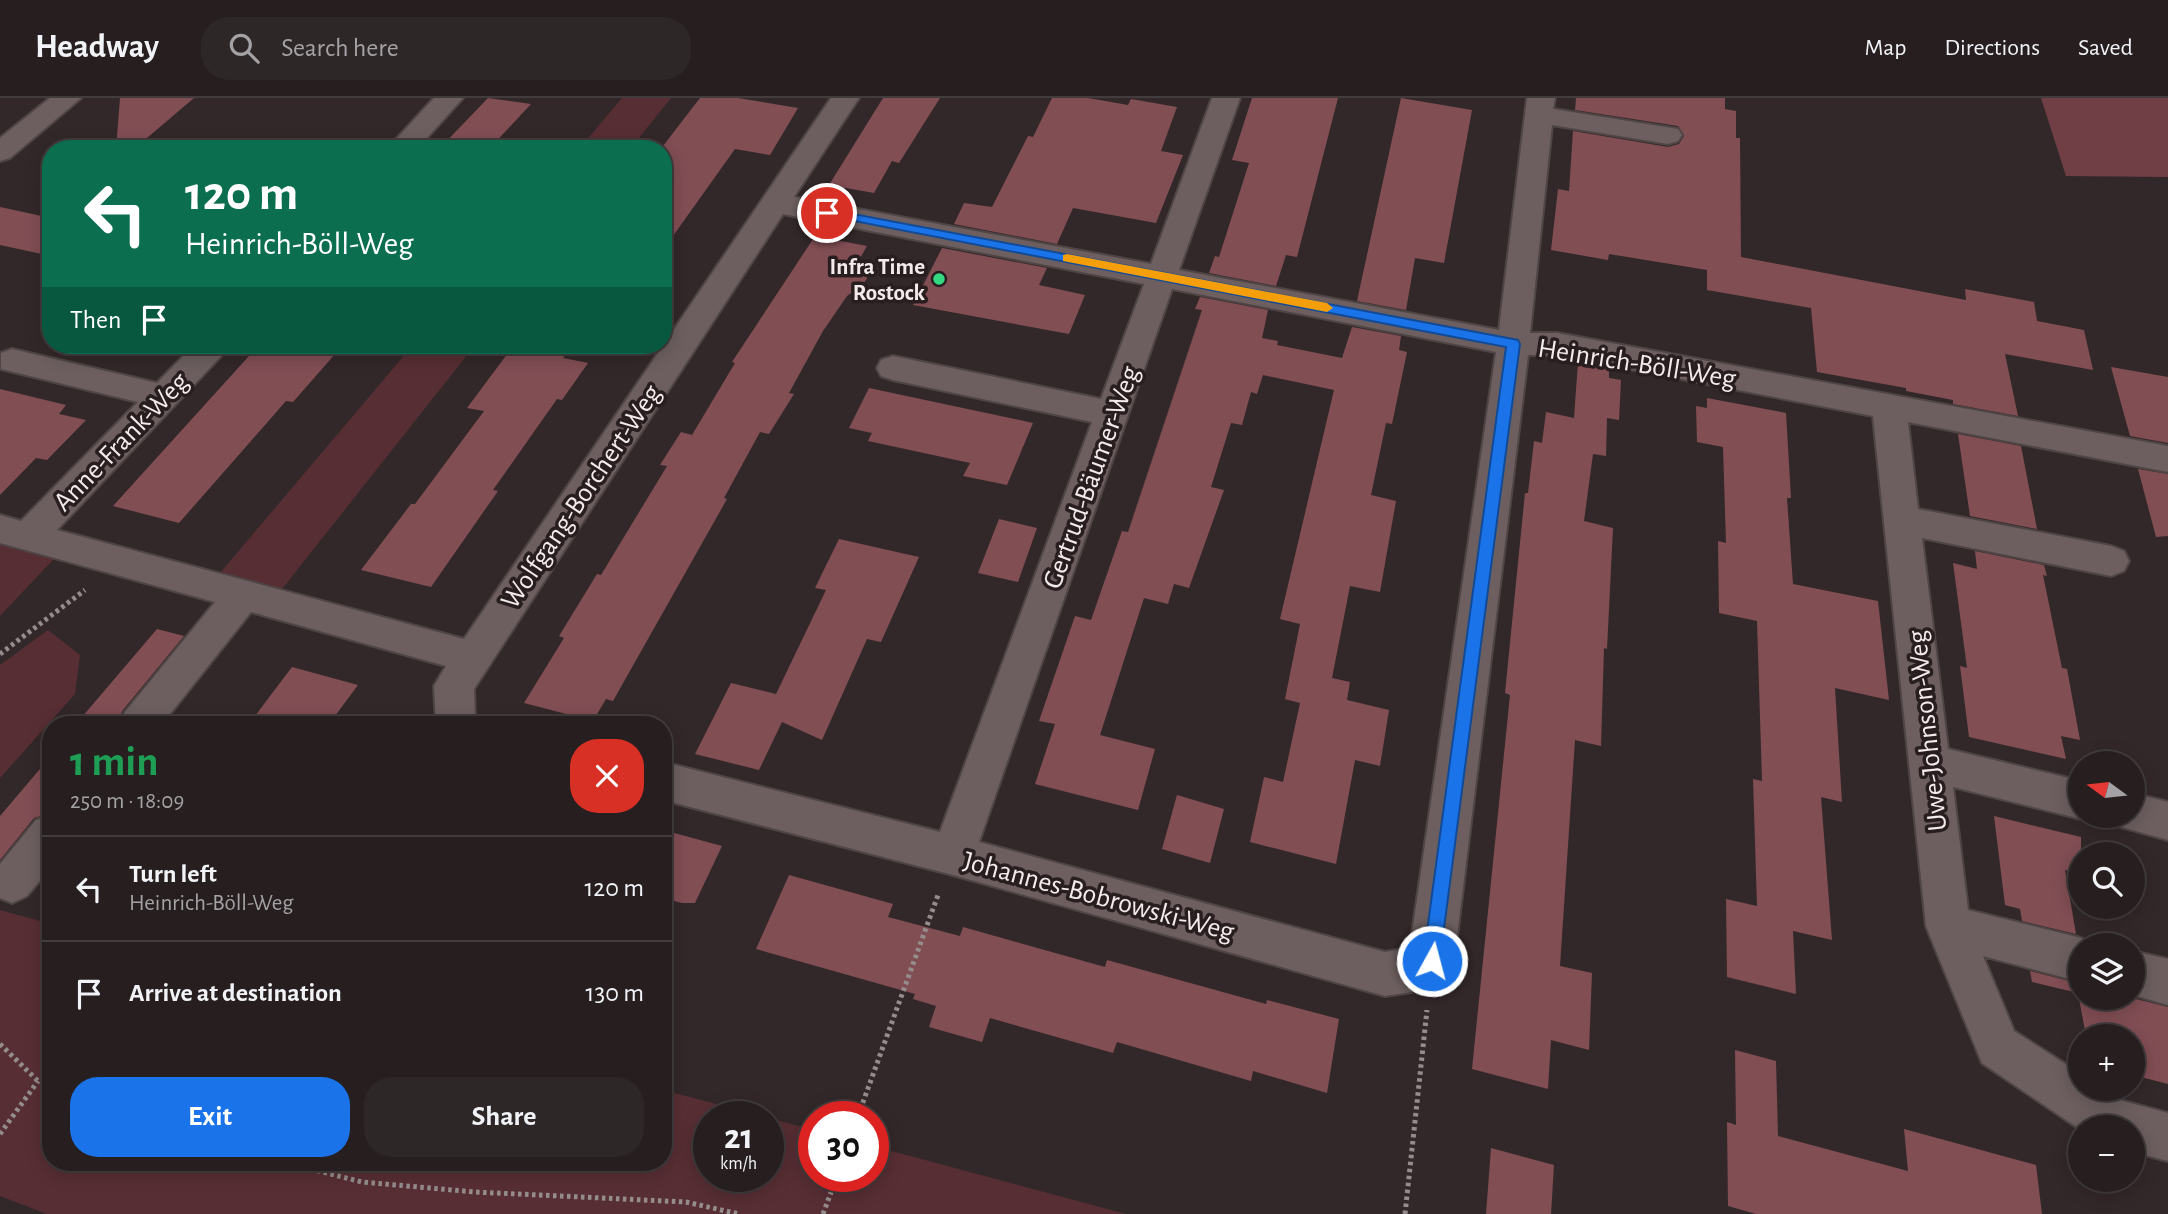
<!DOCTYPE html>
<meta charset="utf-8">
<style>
body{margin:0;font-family:"Alegreya Sans",sans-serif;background:#2e2728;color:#f1f3f6;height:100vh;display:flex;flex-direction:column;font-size:26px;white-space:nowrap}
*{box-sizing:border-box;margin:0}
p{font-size:23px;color:#a4a2a4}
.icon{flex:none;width:38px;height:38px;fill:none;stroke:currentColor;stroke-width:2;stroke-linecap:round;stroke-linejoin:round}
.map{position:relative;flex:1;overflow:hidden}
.drawer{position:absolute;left:42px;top:618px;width:630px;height:455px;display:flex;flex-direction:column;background:#261e1f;border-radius:28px;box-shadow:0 4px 18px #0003,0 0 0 2px #423c3d}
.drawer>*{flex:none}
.hud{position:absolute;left:42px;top:42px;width:630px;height:214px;border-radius:28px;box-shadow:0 4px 18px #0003,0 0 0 2px #423c3d;background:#0b6e4f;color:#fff;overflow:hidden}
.needle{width:46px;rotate:285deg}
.buttons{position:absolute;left:2068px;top:653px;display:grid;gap:14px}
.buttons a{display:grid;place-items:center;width:77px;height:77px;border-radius:50%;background:#261e1f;box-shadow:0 4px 18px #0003,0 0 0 2px #423c3d;font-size:35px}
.speed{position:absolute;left:693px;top:1003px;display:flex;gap:14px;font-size:35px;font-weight:700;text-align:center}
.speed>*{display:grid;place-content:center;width:91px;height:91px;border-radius:50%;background:#261e1f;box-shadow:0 4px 18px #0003,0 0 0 2px #423c3d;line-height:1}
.speed small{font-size:18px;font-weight:400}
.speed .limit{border:10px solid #d22;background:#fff;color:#111}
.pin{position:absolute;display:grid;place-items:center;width:60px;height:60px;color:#fff;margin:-30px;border:4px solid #fff;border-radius:50%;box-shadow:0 2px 7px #0007}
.me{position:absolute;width:77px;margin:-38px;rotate:7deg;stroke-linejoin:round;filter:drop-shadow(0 0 5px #0008)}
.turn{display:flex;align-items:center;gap:24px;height:147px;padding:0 28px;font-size:32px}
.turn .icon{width:91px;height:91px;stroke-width:2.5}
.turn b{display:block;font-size:49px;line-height:60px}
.then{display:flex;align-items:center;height:66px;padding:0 28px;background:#0003;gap:14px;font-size:26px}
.round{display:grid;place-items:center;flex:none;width:74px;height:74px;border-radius:28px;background:#2e2728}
.summary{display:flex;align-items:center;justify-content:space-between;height:119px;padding:0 28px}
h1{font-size:42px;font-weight:600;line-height:52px;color:#1e9e55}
.button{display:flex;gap:14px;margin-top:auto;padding:14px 28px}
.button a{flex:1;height:80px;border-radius:28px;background:#1a73e8;color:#fff;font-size:28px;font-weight:600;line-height:80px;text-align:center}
.button a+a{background:#2e2728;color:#f1f3f6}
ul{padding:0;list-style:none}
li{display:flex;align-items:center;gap:21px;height:105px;padding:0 28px;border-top:2px solid #423c3d}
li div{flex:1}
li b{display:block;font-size:26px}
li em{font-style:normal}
header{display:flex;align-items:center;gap:42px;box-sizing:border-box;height:98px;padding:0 35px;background:#261e1f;border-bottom:2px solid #423c3d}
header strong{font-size:33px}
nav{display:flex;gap:38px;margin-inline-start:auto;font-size:24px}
.search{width:490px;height:63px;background:#2e2728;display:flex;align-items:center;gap:18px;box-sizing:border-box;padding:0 24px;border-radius:28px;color:#a4a2a4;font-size:26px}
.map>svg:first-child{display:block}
</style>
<header>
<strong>Headway</strong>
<div class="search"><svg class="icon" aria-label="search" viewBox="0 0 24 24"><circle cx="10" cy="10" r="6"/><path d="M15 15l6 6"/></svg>Search here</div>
<nav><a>Map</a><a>Directions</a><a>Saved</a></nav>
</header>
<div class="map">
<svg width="2168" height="1116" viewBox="0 0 2168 1116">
<rect width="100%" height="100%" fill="#332829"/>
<g fill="#572e34">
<path d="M 622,0 L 671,0 L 630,51 L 579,51 Z"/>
<path d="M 413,247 L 475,247 L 271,505 L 209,488 Z"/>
<path d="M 0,431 L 65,449 L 0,518 Z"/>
<path d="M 48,532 L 80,557 L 75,596 L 0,680 L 0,567 Z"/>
<path d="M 0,812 L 51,826 L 51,1064 L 663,1064 L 663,992 L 762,1018 L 709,1018 L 709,1078 L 768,1078 L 768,1020 L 814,1032 L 814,1078 L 873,1078 L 873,1048 L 1126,1116 L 47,1116 L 0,1098 Z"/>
</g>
<path fill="#703f45" d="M 2041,0 L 2168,0 L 2168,79 L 2066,78 Z"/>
<g fill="#814e54">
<path d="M 120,0 L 194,0 L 134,51 L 116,51 Z"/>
<path d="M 488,0 L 531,6 L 489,51 L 439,51 Z"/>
<path d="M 700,0 L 738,0 L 798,10 L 770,57 L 735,51 L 663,152 L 663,48 Z"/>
<path d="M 883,0 L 940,0 L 899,65 L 892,63 L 874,95 L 829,87 Z"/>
<path d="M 1052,0 L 1088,0 L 1128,7 L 1131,1 L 1177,9 L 1161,53 L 1183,57 L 1156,125 L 1073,110 L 1057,146 L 954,126 L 964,105 L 992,109 L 1028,38 L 1033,39 Z"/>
<path d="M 1252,0 L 1338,0 L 1297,159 L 1286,157 L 1276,188 L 1209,175 L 1215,158 L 1219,159 L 1249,65 L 1232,62 Z"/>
<path d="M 1401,0 L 1472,12 L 1444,165 L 1415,160 L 1406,212 L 1357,203 Z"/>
<path d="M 1576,0 L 1725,0 L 1725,11 L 1736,13 L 1736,40 L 1740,40 L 1741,159 L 1966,202 L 1965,191 L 2034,204 L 2037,223 L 2084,232 L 2093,272 L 2005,256 L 2018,318 L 1953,306 L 1953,302 L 1906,293 L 1906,290 L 1817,274 L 1811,210 L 1707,192 L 1707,172 L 1609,156 L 1608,162 L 1551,152 L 1558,91 L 1569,93 L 1573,33 L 1668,49 L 1679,46 L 1684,38 L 1678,28 L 1575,12 Z"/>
<path d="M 0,109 L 51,120 L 51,158 L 0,147 Z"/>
<path d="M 815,138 L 867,148 L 859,162 L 876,166 L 857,196 L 851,195 L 847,198 L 823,233 L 789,295 L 794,296 L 769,336 L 760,334 L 724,400 L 727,401 L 613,603 L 606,601 L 593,623 L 524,605 L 564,540 L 559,538 L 597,476 L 601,477 L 667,368 L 660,367 L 681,334 L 692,337 L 735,265 L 732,264 Z"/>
<path d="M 942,150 L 1047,170 L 1039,187 L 1085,197 L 1069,236 L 913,207 Z"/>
<path d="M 1200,199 L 1268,212 L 1262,240 L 1278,243 L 1277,247 L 1342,260 L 1352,229 L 1401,238 L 1399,252 L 1407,254 L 1392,326 L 1386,325 L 1371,397 L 1396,403 L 1380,494 L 1350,488 L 1332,580 L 1350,584 L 1347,602 L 1389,612 L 1380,668 L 1355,662 L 1336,766 L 1250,744 L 1264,679 L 1283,684 L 1300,605 L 1285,601 L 1300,526 L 1280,521 L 1334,292 L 1263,277 L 1257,296 L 1251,294 L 1242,327 L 1231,325 L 1211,389 L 1224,392 L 1189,490 L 1174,486 L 1168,506 L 1144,500 L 1100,637 L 1155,651 L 1138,712 L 1035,686 L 1055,626 L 1039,623 L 1075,518 L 1091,522 L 1122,433 L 1128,434 L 1202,212 L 1195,211 Z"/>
<path d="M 259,247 L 343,247 L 293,304 L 286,303 L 179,425 L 113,408 Z"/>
<path d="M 514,247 L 573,247 L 563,260 L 588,265 L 562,302 L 557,301 L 493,392 L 498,393 L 431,489 L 361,472 L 411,406 L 415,406 L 484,313 L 467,310 Z"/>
<path d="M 1578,264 L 1609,270 L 1609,280 L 1621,282 L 1619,322 L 1607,320 L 1606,358 L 1593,356 L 1584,423 L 1613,430 L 1607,551 L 1604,550 L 1601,648 L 1575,642 L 1560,868 L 1592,875 L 1589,952 L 1551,942 L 1548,991 L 1472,971 L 1510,597 L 1505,595 L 1525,395 L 1528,395 L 1534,343 L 1542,345 L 1546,314 L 1574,320 Z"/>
<path d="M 2111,269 L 2168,279 L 2168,345 L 2130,338 Z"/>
<path d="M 869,290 L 1033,325 L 1007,387 L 963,378 L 970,365 L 868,343 L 872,335 L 849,330 Z"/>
<path d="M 0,291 L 66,307 L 59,316 L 86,322 L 47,362 L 36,360 L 0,397 Z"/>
<path d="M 1707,300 L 1786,315 L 1791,400 L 1787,400 L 1793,486 L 1878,503 L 1889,602 L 1835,590 L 1842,704 L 1821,699 L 1832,842 L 1793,833 L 1796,896 L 1727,879 L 1726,801 L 1757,808 L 1753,681 L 1762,683 L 1757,523 L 1719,515 L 1718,443 L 1726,445 L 1723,349 L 1697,344 L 1696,308 L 1707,310 Z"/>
<path d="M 1958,336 L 2021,348 L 2037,431 L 1970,418 Z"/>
<path d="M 2138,371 L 2168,376 L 2168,438 L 2156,439 Z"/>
<path d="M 999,421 L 1037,430 L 1018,484 L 978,475 Z"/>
<path d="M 839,441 L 919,459 L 881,544 L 867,541 L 822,642 L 782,624 L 759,672 L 695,656 L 731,585 L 776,596 L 826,492 L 815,490 Z"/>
<path d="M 1975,453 L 2044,467 L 2047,478 L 2043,477 L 2062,570 L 2067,571 L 2080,642 L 2061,638 L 2066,661 L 1969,639 L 1960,568 L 1967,570 L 1953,465 L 1977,471 Z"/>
<path d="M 157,531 L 184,538 L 123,612 L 116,626 L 76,626 Z"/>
<path d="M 292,569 L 358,587 L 329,626 L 249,626 Z"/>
<path d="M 51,658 L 51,715 L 34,720 L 0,762 L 0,718 Z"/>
<path d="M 1177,697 L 1224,711 L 1210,765 L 1162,751 Z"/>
<path d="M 1994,718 L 2081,739 L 2081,776 L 2065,772 L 2076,836 L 2022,823 L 2020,811 L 2005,807 Z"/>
<path d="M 663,732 L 722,748 L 695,805 L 682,805 L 663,800 Z"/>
<path d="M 789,777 L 893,806 L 888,819 L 960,838 L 963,829 L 1105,869 L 1107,862 L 1266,906 L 1267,902 L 1339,921 L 1327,995 L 1253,973 L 1251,983 L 1117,944 L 1113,955 L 990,920 L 982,944 L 929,929 L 936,908 L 913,901 L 915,896 L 756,851 Z"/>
<path d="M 2030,873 L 2081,886 L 2081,900 L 2132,900 L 2168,909 L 2168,986 L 2133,977 L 2133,938 L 2086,938 L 2078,895 L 2032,884 Z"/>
<path d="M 1735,952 L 1776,963 L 1778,1038 L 1908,1073 L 1904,1031 L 2036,1067 L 2042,1116 L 1756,1116 L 1728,1108 L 1727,1024 L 1736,1027 Z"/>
<path d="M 1491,1050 L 1554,1067 L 1551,1116 L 1486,1116 Z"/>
</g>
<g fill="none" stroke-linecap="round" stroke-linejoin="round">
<g stroke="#4f4545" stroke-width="4">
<g id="minor">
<path d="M 50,0 L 81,0 L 10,60 L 0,63 L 0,40 Z"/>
<path d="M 434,0 L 463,0 L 417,51 L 387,51 Z"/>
<path d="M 831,0 L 859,0 L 794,99 L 1151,166 L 1212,0 L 1240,0 L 1179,172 L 1499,232 L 1527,0 L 1555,0 L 1553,11 L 1678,31 L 1682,37 L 1678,43 L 1668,46 L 1552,27 L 1530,235 L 1557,235 L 2168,348 L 2168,374 L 1908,324 L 1918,411 L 2111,448 L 2124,453 L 2129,463 L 2124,473 L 2111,478 L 1922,440 L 1948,651 L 2081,683 L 2081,718 L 2090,718 L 2081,721 L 1953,689 L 1968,812 L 2081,840 L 2097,847 L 2081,847 L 2081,884 L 1983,858 L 2014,933 L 2081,976 L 2081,990 L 2103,990 L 2123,1003 L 2168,1015 L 2168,1063 L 2133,1054 L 2133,1029 L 2081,1029 L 2081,1032 L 1982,965 L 1926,828 L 1873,318 L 1557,257 L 1528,257 L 1454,863 L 1448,879 L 1412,894 L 1385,898 L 953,777 L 663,702 L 663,664 L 940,734 L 1092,324 L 893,282 L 881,278 L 877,270 L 881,262 L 893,258 L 1101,301 L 1144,186 L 783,116 L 474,591 L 475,619 L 478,626 L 436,626 L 434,588 L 446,568 L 251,514 L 162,626 L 119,626 L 125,614 L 215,504 L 0,445 L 0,417 L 21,423 L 138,304 L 1,271 L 1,255 L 12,251 L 157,285 L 194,247 L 229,247 L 224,255 L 57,432 L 464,541 ZM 1172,191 L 1496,254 L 1410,850 L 1385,854 L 979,744 Z"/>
<path d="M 2133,695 L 2168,704 L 2168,742 L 2118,728 L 2114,718 L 2133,718 Z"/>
<path d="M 51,717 L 51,769 L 27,798 L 12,805 L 0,800 L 0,766 L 36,722 Z"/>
<path d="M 2133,853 L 2168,861 L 2168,907 L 2133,897 Z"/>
</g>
</g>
<g stroke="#958c8c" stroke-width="5" stroke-dasharray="3.5 3.5" stroke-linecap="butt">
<path d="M 0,556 L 85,492"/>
<path d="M 0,946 L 38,983 L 51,987"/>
<path d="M 858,1018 L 938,797"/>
<path d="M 0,1036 L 38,983"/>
<path d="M 283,1064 L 362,1084 L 475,1094 L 686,1104 L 739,1116"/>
<path d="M 823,1116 L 837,1078"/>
<path d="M 1405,1116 L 1427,912"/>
</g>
<use href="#minor" fill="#6d5f60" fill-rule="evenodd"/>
</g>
<path fill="#1a73e8" stroke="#114b97" stroke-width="2" d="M 827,111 L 1518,242 L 1520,246 L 1439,869 L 1432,872 L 1426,869 L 1423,863 L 1506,249 L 823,117 L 823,112 Z"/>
<path fill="#f59e0b" d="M 1067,156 L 1327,205 L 1333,210 L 1327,214 L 1063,163 L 1063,157 Z"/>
<circle fill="#34d881" stroke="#291e1f" stroke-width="2.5" cx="939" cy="181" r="7"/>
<g text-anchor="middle" stroke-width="7" stroke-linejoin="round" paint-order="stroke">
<g font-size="23" font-weight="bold" fill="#f3ebeb" stroke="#291e1f" text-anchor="end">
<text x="925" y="176">Infra Time<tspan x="925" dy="26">Rostock</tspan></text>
</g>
<g font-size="28" fill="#f3ebeb" stroke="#291e1f">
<text transform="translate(1637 264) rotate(9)" y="10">Heinrich-Böll-Weg</text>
<text transform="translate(120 343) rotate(-46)" y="10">Anne-Frank-Weg</text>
<text transform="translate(1090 379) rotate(-70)" y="10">Gertrud-Bäumer-Weg</text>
<text transform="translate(580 398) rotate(-56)" y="10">Wolfgang-Borchert-Weg</text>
<text transform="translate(1926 633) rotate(-96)" y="10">Uwe-Johnson-Weg</text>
<text transform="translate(1099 797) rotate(15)" y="10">Johannes-Bobrowski-Weg</text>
</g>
</g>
</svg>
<div class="buttons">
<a><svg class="needle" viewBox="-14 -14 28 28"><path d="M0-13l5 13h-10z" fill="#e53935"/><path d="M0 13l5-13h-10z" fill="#a4a2a4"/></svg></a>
<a><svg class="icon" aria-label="search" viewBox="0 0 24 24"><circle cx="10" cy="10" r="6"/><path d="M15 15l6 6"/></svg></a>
<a><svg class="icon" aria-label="layers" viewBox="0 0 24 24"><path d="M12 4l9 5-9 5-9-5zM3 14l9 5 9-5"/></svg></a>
<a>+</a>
<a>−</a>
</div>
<div class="speed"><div>21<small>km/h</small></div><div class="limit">30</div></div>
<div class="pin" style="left:827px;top:115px;background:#d93025"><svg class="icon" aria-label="arrive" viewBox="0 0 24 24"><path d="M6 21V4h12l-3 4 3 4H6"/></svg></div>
<svg class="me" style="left:1432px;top:863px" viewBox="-20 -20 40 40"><circle r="17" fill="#1a73e8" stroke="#fff" stroke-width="3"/><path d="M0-11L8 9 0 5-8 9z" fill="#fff"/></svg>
<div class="hud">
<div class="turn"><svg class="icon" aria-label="left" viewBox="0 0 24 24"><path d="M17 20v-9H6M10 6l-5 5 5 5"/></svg><div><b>120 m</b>Heinrich-Böll-Weg</div></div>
<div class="then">Then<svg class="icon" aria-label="arrive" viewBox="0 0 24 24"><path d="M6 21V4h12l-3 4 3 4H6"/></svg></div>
</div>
<section class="drawer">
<div class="summary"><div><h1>1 min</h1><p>250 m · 18:09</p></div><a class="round" style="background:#d93025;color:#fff"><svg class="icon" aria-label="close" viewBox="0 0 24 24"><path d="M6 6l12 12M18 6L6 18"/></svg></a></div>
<ul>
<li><svg class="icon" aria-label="left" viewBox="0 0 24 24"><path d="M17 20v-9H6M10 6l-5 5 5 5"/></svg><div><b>Turn left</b><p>Heinrich-Böll-Weg</p></div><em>120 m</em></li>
<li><svg class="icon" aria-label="arrive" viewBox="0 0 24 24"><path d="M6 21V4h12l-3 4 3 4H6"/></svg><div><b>Arrive at destination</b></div><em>130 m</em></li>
</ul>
<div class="button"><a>Exit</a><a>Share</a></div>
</section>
</div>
